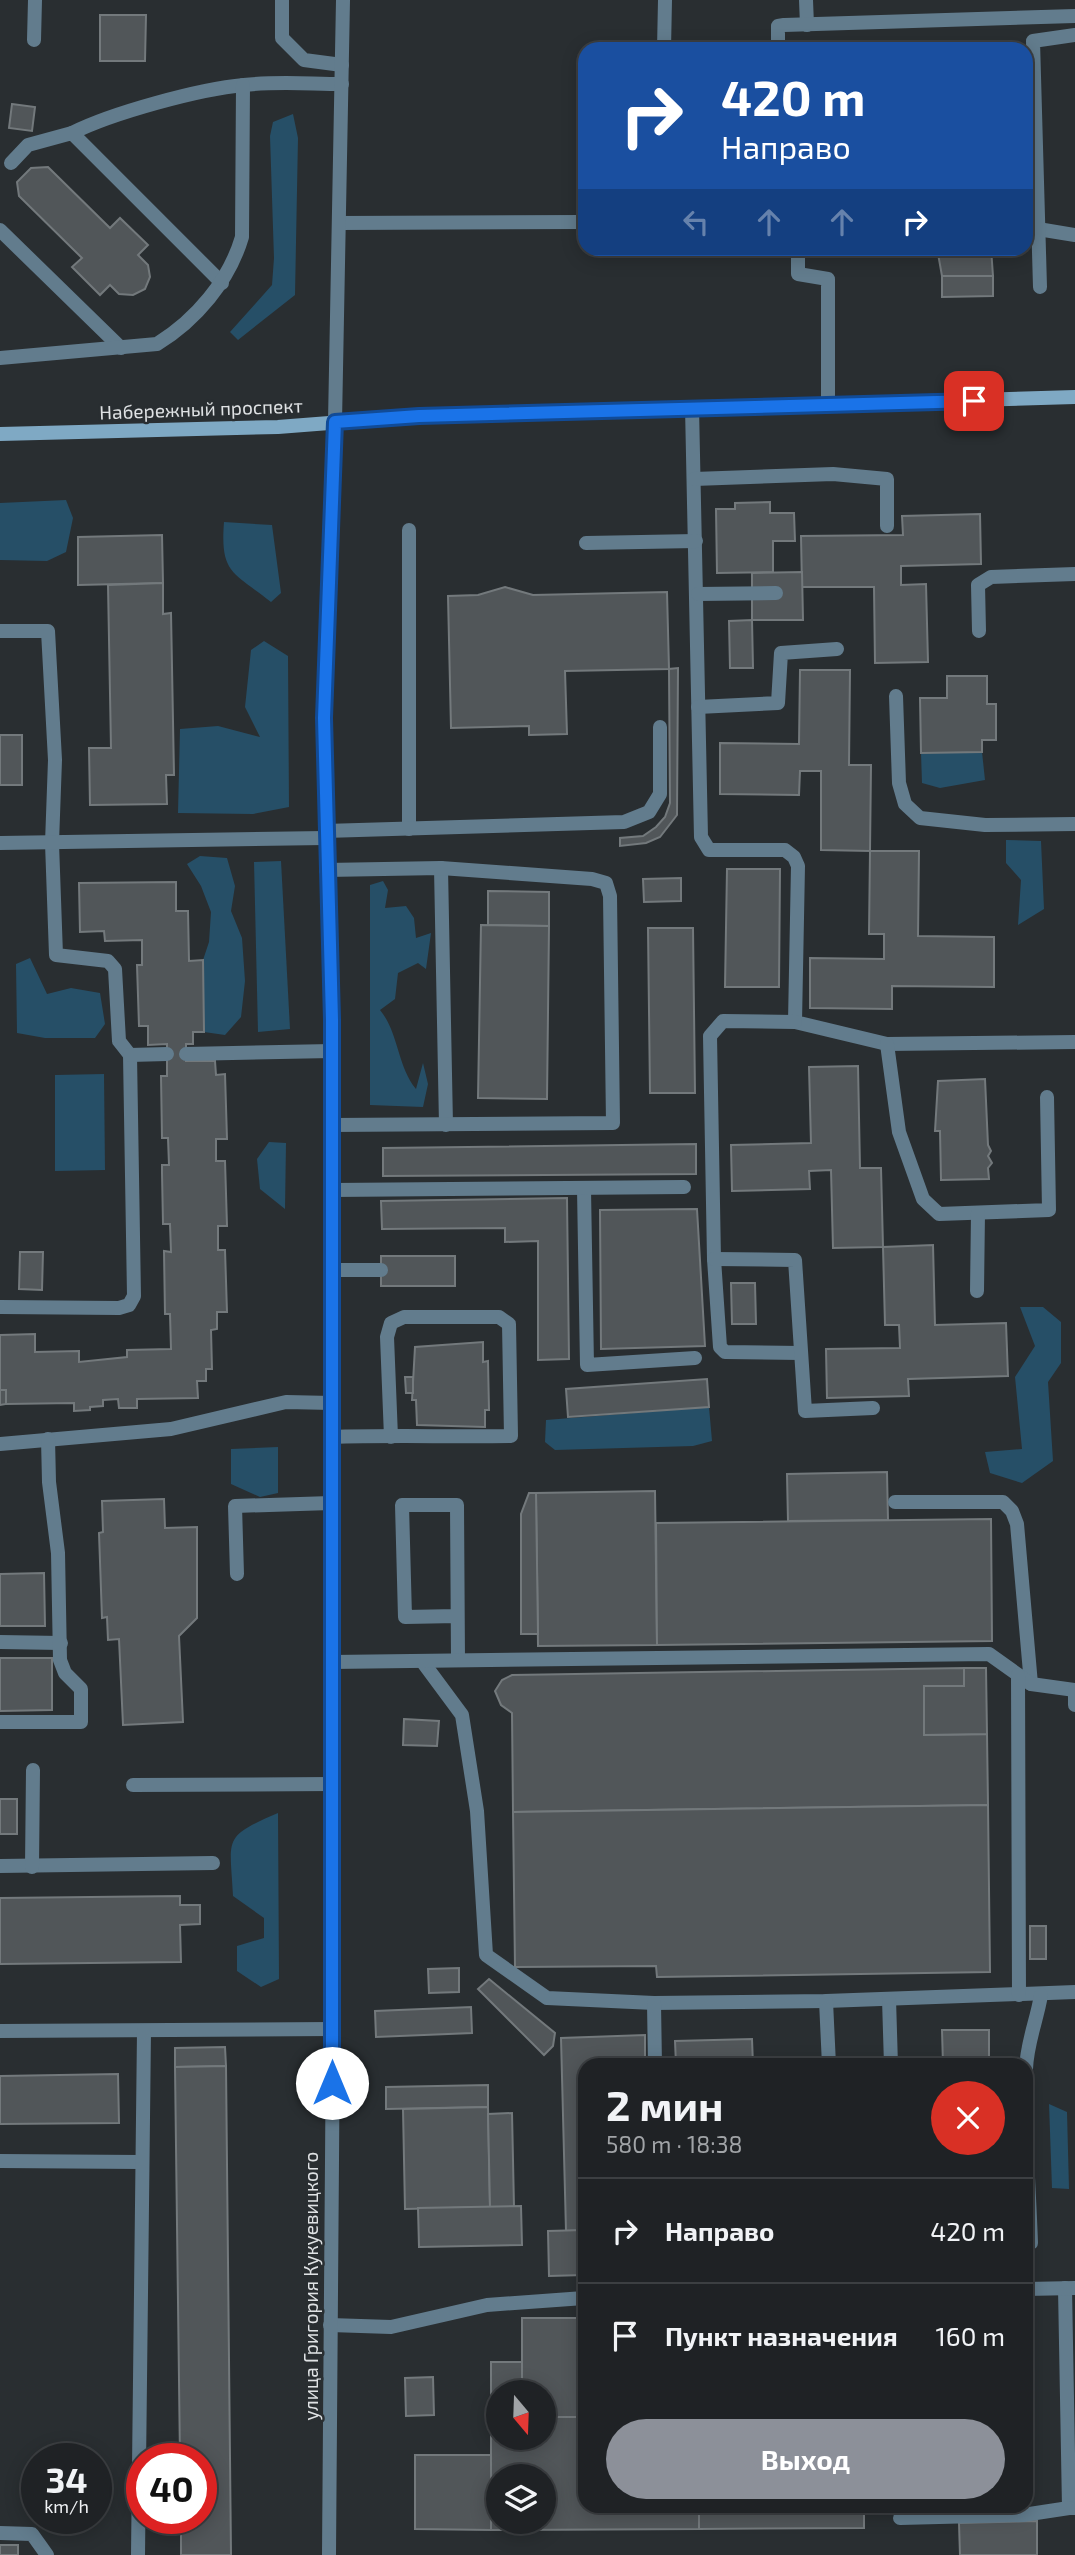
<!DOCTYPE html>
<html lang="ru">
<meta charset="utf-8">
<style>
body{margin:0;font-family:"Exo 2",sans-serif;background:#272a2d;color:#f1f3f6;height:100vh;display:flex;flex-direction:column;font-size:26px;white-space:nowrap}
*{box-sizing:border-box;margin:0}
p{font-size:23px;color:#a1a4a7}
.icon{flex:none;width:38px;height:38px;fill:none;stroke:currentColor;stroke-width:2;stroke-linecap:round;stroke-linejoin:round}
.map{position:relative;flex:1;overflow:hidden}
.details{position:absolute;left:578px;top:2058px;width:455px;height:455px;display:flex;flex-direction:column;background:#1f2225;border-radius:21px;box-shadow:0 4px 18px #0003,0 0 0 2px #3c3f42}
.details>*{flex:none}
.banner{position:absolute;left:578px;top:42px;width:455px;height:214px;border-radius:21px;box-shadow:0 4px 18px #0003,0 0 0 2px #3c3f42;background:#1a4fa0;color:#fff;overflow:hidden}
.needle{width:46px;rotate:161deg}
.fabs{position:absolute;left:486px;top:2380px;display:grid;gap:14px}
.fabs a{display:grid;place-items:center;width:70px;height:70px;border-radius:50%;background:#1f2225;box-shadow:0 4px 18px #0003,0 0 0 2px #3c3f42;font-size:35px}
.speed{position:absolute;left:21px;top:2443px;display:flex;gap:14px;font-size:35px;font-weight:700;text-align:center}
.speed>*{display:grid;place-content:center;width:91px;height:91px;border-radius:50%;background:#1f2225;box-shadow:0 4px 18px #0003,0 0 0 2px #3c3f42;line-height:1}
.speed small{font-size:18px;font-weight:400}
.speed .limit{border:10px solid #d22;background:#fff;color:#111}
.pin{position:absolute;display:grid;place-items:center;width:60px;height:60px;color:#fff;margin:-30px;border-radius:14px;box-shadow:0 4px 10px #0006}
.me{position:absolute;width:77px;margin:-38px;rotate:0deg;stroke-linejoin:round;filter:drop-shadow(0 0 5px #0008)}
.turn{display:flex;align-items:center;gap:24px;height:147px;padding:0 28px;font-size:32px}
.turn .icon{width:91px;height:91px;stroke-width:2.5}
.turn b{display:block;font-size:49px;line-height:60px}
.lanes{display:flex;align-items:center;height:66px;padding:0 28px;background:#0003;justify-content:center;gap:35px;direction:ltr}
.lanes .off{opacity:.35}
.round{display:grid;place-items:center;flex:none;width:74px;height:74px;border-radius:37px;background:#272a2d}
.head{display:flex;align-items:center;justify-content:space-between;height:119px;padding:0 28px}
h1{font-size:42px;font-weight:700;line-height:52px}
.action{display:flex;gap:14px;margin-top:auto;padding:14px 28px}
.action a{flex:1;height:80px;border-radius:42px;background:#8c9099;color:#fff;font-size:28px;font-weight:700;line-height:80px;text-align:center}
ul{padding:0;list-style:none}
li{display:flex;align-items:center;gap:21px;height:105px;padding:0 28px;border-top:2px solid #3c3f42}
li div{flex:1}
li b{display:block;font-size:26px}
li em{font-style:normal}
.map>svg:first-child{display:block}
</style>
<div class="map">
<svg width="1075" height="2555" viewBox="0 0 1075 2555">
<rect width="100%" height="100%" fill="#292e31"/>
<g fill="#264f67">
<path d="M 293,114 L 298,138 L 295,295 L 238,340 L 230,332 L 272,285 L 274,258 L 270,136 L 273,122 Z"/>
<path d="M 66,500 L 73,518 L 66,552 L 47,561 L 0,560 L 0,503 Z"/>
<path d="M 224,522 L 272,525 L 281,593 L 271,602 C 233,572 220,574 224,522 Z"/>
<path d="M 264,641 L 288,656 L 289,807 L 253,814 L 178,813 L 180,729 L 218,726 L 260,737 L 245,707 L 251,650 Z"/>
<path d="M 982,752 L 985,780 L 940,788 L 922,783 L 921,753 Z"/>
<path d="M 1006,840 L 1041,841 L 1044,909 L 1018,925 L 1021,880 L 1006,863 Z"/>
<path d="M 200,856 L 227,858 L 235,886 L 231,911 L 242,938 L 245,981 L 241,1017 L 225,1035 L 204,1032 L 203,960 L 209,942 L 211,912 L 201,886 L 187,864 Z"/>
<path d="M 281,861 L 290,1029 L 258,1032 L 254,862 Z"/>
<path d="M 383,881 L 388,890 L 385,908 L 406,906 L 414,918 L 416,938 L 431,933 L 426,969 L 418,963 L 398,973 L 395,999 L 380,1010 C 399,1033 397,1066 416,1089 L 423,1063 L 428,1084 L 423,1107 L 370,1105 L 370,885 Z"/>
<path d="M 30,958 L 47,994 L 71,988 L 100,993 L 105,1024 L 95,1038 L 45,1038 L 17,1033 L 16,964 Z"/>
<path d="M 104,1074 L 105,1170 L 55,1171 L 55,1075 Z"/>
<path d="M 269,1142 L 286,1143 L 285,1209 L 260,1189 L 257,1159 Z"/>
<path d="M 1020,1307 L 1043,1307 L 1061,1322 L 1061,1363 L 1048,1382 L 1053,1461 L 1022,1483 L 990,1473 L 985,1452 L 1022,1449 L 1015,1377 L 1035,1346 Z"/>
<path d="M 709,1407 L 712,1441 L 693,1446 L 555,1450 L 545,1442 L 546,1420 Z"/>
<path d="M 278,1447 L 278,1493 L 260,1497 L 231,1484 L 231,1449 Z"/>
<path d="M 278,1813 L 279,1979 L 261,1987 L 237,1971 L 237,1946 L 264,1938 L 264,1918 L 233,1896 C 230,1837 222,1837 278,1813 Z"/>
<path d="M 1049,2104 L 1067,2112 L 1069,2189 L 1052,2188 Z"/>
</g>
<g fill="#515659" stroke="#73797c" stroke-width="2" fill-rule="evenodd">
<path d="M 100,15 L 146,15 L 145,61 L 100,61 Z"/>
<path d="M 12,104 L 35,107 L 32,131 L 9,128 Z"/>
<path d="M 48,167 L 110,228 L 120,218 L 148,245 L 138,255 L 148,265 L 150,277 L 145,289 L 133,295 L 119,294 L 110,285 L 100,295 L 72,267 L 82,258 L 19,196 L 17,182 L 31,168 Z"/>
<path d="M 824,248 L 883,248 L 883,249 L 824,252 Z"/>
<path d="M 937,248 L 991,248 L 993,276 L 942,276 Z"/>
<path d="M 942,276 L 993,276 L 993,296 L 942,297 Z"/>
<path d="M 770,502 L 770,513 L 794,513 L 795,541 L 773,541 L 773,572 L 717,573 L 716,509 L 735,509 L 735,503 Z"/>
<path d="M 980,514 L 981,564 L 901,566 L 901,585 L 926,584 L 928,662 L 875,663 L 874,587 L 802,587 L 801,536 L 903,535 L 902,516 Z"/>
<path d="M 162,535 L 163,583 L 78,585 L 78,537 Z"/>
<path d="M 802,572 L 803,620 L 752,620 L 752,573 Z"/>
<path d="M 163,583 L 163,614 L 171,613 L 174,775 L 166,775 L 167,804 L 90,805 L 89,748 L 111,748 L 108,585 Z"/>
<path d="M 505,587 L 533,595 L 667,592 L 669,669 L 565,671 L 567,734 L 529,735 L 529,726 L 451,728 L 448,596 L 478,595 Z"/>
<path d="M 752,620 L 753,668 L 730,668 L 729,621 Z"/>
<path d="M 678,668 L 677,815 L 660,837 L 646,843 L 620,846 L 620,838 L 643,836 L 656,827 L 665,817 L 670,803 L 669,669 Z"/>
<path d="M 800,670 L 850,670 L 849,765 L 871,765 L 870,851 L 821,850 L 821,771 L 800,771 L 799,795 L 720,794 L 720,743 L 799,744 Z"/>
<path d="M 947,676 L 987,676 L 987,704 L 996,704 L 996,740 L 982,740 L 982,752 L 921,753 L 920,698 L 947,698 Z"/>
<rect x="0" y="735" width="22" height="50"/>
<path d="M 870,851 L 919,851 L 918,936 L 994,937 L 994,987 L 892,986 L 892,1009 L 810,1008 L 810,958 L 884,959 L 884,934 L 869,934 Z"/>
<path d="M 727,869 L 780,869 L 779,987 L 725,987 Z"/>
<path d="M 681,878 L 681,901 L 644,902 L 643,879 Z"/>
<path d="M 176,882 L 176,911 L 188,911 L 189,961 L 203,960 L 204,1032 L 193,1032 L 193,1044 L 186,1044 L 186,1061 L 215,1061 L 216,1075 L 225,1074 L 227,1139 L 216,1139 L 216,1161 L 225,1161 L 227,1226 L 218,1226 L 218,1250 L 225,1250 L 227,1312 L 217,1312 L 217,1329 L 211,1330 L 212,1369 L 206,1369 L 206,1381 L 197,1381 L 198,1398 L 137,1399 L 137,1408 L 119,1408 L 118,1399 L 103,1400 L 103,1406 L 90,1407 L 90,1410 L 74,1411 L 74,1403 L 6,1404 L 6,1390 L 0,1390 L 0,1335 L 35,1334 L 35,1352 L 79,1351 L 79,1362 L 127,1357 L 127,1350 L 171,1349 L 170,1314 L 165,1314 L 164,1251 L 171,1252 L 170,1224 L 163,1224 L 162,1173 L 162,1165 L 169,1165 L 168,1138 L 162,1138 L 161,1076 L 167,1076 L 167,1044 L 148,1045 L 148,1026 L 139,1026 L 137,965 L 142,965 L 142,940 L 105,941 L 104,931 L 80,932 L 79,883 Z"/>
<path d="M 488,891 L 549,892 L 549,926 L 488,925 Z"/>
<path d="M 481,925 L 549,926 L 547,1099 L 478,1098 Z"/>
<path d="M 648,928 L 693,928 L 695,1093 L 650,1093 Z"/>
<path d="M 858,1066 L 860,1168 L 881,1168 L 883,1247 L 833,1248 L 831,1170 L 809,1171 L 810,1189 L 732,1191 L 731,1145 L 811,1143 L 809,1067 Z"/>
<path d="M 985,1079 L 988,1145 L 991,1151 L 988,1156 L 992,1163 L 988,1168 L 989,1179 L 941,1180 L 940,1131 L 935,1131 L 938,1081 Z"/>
<path d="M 696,1144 L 696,1174 L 383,1176 L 383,1148 Z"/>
<path d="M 567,1198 L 569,1359 L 538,1360 L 538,1241 L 505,1242 L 505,1228 L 382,1229 L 381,1201 Z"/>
<path d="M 697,1209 L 705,1346 L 601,1349 L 600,1210 Z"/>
<path d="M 933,1245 L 935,1325 L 1006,1323 L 1008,1376 L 908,1379 L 909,1396 L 827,1398 L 826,1349 L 900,1348 L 899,1325 L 885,1325 L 883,1247 Z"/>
<path d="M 20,1252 L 43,1252 L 42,1290 L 19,1289 Z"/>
<rect x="381" y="1256" width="74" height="30"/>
<path d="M 731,1283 L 755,1283 L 756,1324 L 732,1324 Z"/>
<path d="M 483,1342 L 483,1362 L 488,1361 L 489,1410 L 485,1410 L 485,1427 L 417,1425 L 416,1400 L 412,1400 L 415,1347 Z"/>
<path d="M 405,1377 L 413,1377 L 413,1393 L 406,1393 Z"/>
<path d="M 707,1379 L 709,1407 L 568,1417 L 566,1389 Z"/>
<path d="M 0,1384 L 0,1390 L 6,1390 L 6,1404 L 0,1405 Z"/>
<path d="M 887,1472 L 888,1520 L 788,1521 L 787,1474 Z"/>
<path d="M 655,1491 L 657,1645 L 538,1646 L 536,1493 Z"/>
<path d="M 529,1493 L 536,1493 L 538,1634 L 521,1634 L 521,1514 Z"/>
<path d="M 164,1499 L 165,1528 L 197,1527 L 197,1618 L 179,1636 L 183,1722 L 123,1725 L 119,1639 L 108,1640 L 107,1617 L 102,1618 L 99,1533 L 103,1532 L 102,1501 Z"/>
<path d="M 991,1519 L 992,1641 L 657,1645 L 656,1523 Z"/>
<path d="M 44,1573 L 45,1626 L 0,1626 L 0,1574 Z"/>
<path d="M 0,1658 L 52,1658 L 52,1710 L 0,1711 Z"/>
<path d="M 964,1668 L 964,1686 L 924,1686 L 924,1735 L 987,1734 L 988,1805 L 513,1812 L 512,1713 L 501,1705 L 495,1691 L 502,1680 L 512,1675 Z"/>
<path d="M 964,1668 L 986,1668 L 987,1734 L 924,1735 L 924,1686 L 964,1686 Z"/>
<path d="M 404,1719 L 439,1721 L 437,1746 L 403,1745 Z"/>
<rect x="0" y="1799" width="17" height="35"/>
<path d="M 988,1805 L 990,1972 L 657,1977 L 656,1966 L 515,1967 L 513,1812 Z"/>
<path d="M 180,1896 L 180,1905 L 200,1905 L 200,1924 L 180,1925 L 181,1962 L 0,1964 L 0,1898 Z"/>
<rect x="1030" y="1926" width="16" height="33"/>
<path d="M 459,1968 L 459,1992 L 429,1993 L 428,1969 Z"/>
<path d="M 489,1979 L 555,2033 L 553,2046 L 544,2055 L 478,1989 Z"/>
<path d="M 471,2007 L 472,2033 L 376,2037 L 375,2011 Z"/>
<path d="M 942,2030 L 989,2030 L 989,2065 L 943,2065 Z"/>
<path d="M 645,2035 L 645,2065 L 584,2065 L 584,2230 L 566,2231 L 561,2038 Z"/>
<path d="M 752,2039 L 753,2065 L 676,2065 L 675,2041 Z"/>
<path d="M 225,2047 L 226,2066 L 175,2067 L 175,2048 Z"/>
<path d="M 226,2066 L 231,2555 L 181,2555 L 181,2518 L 201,2518 L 201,2459 L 180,2459 L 175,2067 Z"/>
<path d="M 118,2074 L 119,2123 L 0,2124 L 0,2076 Z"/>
<path d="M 488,2085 L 488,2107 L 386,2109 L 386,2087 Z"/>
<path d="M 488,2107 L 490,2207 L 405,2209 L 403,2109 Z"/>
<path d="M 512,2113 L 514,2207 L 490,2207 L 488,2114 Z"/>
<path d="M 521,2206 L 522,2245 L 419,2247 L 418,2208 Z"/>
<path d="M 584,2230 L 584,2275 L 549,2276 L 548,2231 Z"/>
<path d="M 522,2318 L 584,2318 L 584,2417 L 544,2417 L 544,2392 L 522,2392 Z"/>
<path d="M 491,2362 L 522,2362 L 522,2392 L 499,2392 L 499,2417 L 491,2417 Z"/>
<path d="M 433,2377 L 434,2415 L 406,2416 L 405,2378 Z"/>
<path d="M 491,2417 L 499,2417 L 499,2438 L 544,2438 L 544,2417 L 584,2417 L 584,2506 L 699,2506 L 699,2529 L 491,2530 ZM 499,2476 L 544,2476 L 544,2522 L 499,2522 Z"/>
<path d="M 415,2455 L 491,2455 L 491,2530 L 415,2529 Z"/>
<path d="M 699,2506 L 864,2506 L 864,2528 L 699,2529 Z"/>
<path d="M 926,2506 L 1024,2506 L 926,2509 Z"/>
<path d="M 1037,2521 L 1037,2555 L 960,2555 L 959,2523 Z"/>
<rect x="0" y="2545" width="18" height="10"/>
</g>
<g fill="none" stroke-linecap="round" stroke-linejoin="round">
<g stroke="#627c8d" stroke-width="14">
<path d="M 282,0 L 282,38 L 304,60 L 342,65"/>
<path d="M 806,0 L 807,25"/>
<path d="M 34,40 L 35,0"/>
<path d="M 664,49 L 665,0"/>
<path d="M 778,49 L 778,26 L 784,25 L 1075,16"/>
<path d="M 72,133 C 112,113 199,89 244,85 C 276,81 310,84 342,84"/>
<path d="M 11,163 L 28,145 L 72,133 L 222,283"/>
<path d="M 339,223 L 584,222"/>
<path d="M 1038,229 L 1075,235"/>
<path d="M 0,230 L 121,348"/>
<path d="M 798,248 L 798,274 L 828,279 L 828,404"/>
<path d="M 1040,287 L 1033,41 L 1075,35"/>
<path d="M 0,358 L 157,344 C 196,320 229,281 242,237 L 243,85"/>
<path d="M 692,407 L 701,837 L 709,850 L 785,850 L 794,857 L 798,866 L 795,1022 L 887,1044 L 1075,1042"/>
<path d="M 694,479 L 833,474 L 887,479 L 887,526"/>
<path d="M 586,543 L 696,541"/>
<path d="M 698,594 L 776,593"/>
<path d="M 0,631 L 48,631 L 55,760 L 52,843 L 56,955 L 108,961 L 115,969 L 119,1041 L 130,1055 L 134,1296 L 129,1305 L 119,1308 L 0,1307"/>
<path d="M 979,631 L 978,585 L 991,577 L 1075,574"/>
<path d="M 896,696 L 899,783 L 905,804 L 920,818 L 985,825 L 1075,824"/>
<path d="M 698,707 L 778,703 L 781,653 L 837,649"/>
<path d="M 409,829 L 409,530"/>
<path d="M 325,831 L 624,822 L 649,812 L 660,794 L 660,727"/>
<path d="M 0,843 L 325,838"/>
<path d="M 441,868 L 446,1125"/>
<path d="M 326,870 L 441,868 L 592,879 L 606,883 L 610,896 L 613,1123 L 332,1125"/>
<path d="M 795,1022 L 723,1021 L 710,1036 L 714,1259 L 720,1347 L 725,1352 L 801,1353"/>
<path d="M 887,1044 L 899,1132 L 923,1199 L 939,1214 L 1049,1210 L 1047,1097"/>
<path d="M 186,1054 L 332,1051"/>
<path d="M 130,1055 L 167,1054"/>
<path d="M 584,1189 L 587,1365 L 695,1358"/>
<path d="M 332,1190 L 684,1187"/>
<path d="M 714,1259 L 795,1260 L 805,1411 L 873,1408"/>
<path d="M 332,1270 L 381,1270"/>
<path d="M 977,1291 L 978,1213"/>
<path d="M 331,1437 C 391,1435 451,1437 511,1436 L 509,1324 L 499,1317 L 404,1317 L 391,1323 L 387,1337 L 391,1437"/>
<path d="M 0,1444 L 171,1429 L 286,1402 L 332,1403"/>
<path d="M 895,1502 L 1003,1502 L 1012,1511 L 1017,1524 L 1031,1684"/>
<path d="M 237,1574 L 235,1506 L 331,1503"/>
<path d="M 457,1616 L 405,1617 L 402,1505 L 457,1505 L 458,1660"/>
<path d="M 0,1642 L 61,1643"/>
<path d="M 422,1661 L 462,1715 L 477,1811 L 486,1955 L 547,1998 L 654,2003 L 826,2001 L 1075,1992"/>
<path d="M 332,1662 L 989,1654 L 1031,1684 L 1075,1690"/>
<path d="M 1018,1675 L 1019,1995"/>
<path d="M 1075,1690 L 1075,1705"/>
<path d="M 0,1722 L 81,1722 L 81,1689 L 65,1673 L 60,1660 L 58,1553 L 49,1482 L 48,1439"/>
<path d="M 133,1785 L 332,1784"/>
<path d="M 0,1866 L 213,1863"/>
<path d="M 32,1867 L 33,1770"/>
<path d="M 889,1999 L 891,2065"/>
<path d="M 826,2001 L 829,2065"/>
<path d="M 654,2003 L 655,2065"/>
<path d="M 0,2031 L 333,2029"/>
<path d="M 0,2161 L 141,2162"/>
<path d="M 1031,2243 C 1029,2185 1024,2127 1026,2069 C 1027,2042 1037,2020 1041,1995"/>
<path d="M 1065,2288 L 1069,2508 L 1075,2508"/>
<path d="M 1026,2289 L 1075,2288"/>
<path d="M 330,2325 L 391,2327 L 487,2305 L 584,2298"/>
<path d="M 900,2518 L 1023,2515 L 1069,2508"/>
<path d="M 0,2533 L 32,2534 L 47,2555"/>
<path d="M 138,2555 L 144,2031"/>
</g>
<path stroke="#627c8d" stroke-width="14" d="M 335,422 L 343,0"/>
<path stroke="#627c8d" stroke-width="14" d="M 329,2555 L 333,2029 L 332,1019 L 324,718 L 335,422"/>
<path stroke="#7fa9c4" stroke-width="14" d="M 0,434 L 278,427 L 419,416 L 1075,397"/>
</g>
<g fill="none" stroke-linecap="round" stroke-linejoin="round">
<g stroke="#114b97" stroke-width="18">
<path id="route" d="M 332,2083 L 332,1020 L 324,718 L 335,422 L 419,416 L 974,401"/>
</g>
<use href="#route" stroke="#1a73e8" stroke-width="12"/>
</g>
<g text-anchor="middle" stroke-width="5" stroke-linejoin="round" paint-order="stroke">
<g font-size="19" fill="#dfe2e4" stroke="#292e31">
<text transform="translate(201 409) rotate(-2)" y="7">Набережный проспект</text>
<text transform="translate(311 2286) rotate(-90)" y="7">улица Григория Кукуевицкого</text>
</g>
</g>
</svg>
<div class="fabs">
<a><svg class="needle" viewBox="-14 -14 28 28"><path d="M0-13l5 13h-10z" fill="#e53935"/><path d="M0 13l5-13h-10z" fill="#a1a4a7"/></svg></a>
<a><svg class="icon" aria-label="layers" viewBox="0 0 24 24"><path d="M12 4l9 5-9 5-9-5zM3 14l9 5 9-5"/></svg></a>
</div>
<div class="speed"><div>34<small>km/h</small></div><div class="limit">40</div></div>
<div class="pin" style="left:974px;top:401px;background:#d93025"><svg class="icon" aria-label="arrive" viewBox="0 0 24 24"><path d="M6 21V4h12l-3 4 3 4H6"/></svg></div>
<svg class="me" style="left:332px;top:2083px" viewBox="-20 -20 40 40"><circle r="19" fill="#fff"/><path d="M0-13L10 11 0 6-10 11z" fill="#1a73e8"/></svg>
<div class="banner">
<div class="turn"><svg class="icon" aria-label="right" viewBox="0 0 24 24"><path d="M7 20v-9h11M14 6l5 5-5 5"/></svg><div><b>420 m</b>Направо</div></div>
<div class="lanes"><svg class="icon off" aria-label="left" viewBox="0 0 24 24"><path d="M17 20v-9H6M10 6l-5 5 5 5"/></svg><svg class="icon off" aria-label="ahead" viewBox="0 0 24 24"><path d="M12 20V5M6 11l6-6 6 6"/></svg><svg class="icon off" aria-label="ahead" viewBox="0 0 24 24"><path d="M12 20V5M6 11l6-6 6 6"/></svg><svg class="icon" aria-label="right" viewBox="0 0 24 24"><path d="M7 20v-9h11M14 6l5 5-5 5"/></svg></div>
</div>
<section class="details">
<div class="head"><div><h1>2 мин</h1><p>580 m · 18:38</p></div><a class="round" style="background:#d93025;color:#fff"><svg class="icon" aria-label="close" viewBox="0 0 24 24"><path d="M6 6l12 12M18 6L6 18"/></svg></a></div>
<ul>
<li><svg class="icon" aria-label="right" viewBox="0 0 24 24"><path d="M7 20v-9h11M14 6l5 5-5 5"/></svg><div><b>Направо</b></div><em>420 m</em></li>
<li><svg class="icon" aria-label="arrive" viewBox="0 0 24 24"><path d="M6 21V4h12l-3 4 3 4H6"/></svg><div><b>Пункт назначения</b></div><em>160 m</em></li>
</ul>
<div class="action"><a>Выход</a></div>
</section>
</div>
